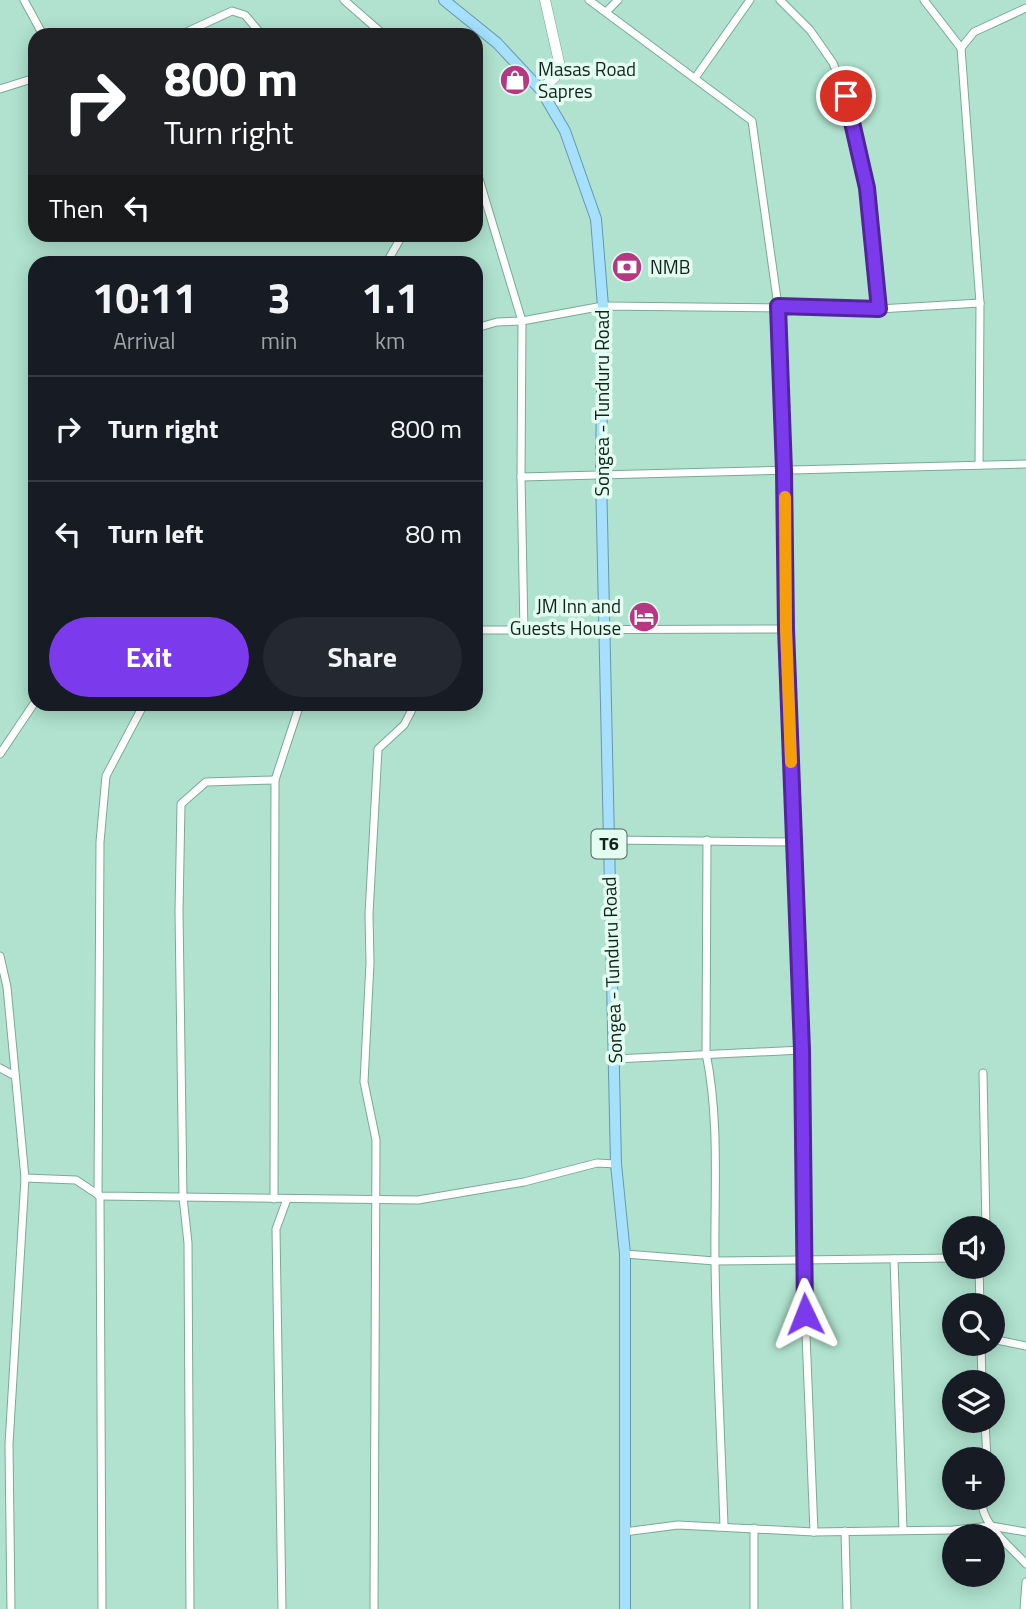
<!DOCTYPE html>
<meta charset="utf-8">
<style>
body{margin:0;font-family:"Titillium Web",sans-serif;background:#242831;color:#f1f3f6;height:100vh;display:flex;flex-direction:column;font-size:26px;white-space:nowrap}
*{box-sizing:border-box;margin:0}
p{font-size:23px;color:#9ea1a6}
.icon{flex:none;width:38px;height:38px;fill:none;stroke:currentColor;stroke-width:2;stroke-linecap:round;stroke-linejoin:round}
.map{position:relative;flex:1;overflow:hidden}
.drawer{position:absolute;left:28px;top:256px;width:455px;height:455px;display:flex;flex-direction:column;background:#171b24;border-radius:21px;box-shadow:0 4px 18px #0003}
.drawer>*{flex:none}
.banner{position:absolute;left:28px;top:28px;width:455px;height:214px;border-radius:21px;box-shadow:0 4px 18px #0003;background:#202124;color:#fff;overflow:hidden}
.fabs{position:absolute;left:942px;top:1216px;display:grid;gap:14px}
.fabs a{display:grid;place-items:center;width:63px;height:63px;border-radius:50%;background:#171b24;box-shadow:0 4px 18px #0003;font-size:35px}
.pin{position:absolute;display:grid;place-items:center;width:60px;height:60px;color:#fff;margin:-30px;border:4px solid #fff;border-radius:50%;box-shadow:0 2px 7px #0007}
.me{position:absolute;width:77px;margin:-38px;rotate:358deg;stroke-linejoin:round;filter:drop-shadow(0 0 5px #0008)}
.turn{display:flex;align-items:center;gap:24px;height:147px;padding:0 21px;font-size:32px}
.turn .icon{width:91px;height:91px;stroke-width:2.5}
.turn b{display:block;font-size:49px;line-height:60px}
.then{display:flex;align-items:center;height:66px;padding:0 21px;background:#0003;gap:14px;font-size:26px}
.eta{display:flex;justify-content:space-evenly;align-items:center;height:119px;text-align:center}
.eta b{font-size:42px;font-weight:700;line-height:49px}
.cta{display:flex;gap:14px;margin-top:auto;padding:14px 21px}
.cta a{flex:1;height:80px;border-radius:42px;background:#7c3aed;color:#fff;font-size:28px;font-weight:700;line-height:80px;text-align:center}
.cta a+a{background:#242831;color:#f1f3f6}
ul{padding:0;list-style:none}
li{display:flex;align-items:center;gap:21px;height:105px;padding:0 21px;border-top:2px solid #363941}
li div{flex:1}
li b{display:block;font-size:26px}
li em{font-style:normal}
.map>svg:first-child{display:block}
</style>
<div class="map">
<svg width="1026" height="1609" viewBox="0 0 1026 1609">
<rect width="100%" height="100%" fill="#b0e2cf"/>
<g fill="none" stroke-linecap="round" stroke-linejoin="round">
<g stroke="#7aaa97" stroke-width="9">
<g id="minor">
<path d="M 24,0 L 43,35"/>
<path d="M 344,0 L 384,35"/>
<path d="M 589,0 L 752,121 L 778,306 L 784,471 L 786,629 L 802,1050 L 803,1260 L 814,1532"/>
<path d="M 780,0 L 810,30 L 833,63 L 846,96 L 867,188 L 879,309"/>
<path d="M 924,0 L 961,48"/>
<path d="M 606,12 L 618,0"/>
<path d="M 180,35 L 232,11 L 245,15 L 262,35"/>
<path d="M 695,78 L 750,0"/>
<path d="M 0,89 L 35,78"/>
<path d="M 476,169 L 522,321 L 521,477 L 524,631"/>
<path d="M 387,262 L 403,234"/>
<path d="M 476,328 L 497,322 L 522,321 L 603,306 L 879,309 L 980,303"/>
<path d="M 979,465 L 980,303 L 961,48 L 974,32 L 1026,8"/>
<path d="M 521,477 L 1026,464"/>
<path d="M 476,630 L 786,629"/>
<path d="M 0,754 L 35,702"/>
<path d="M 609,840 L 794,842"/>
<path d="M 707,840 L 706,1053 C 720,1122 714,1191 715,1260 C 716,1349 721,1438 724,1526"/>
<path d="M 0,956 L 7,987 L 25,1178 L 9,1444 L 11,1609"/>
<path d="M 615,1059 L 802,1050"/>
<path d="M 0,1068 L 15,1076"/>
<path d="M 983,1073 L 986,1228"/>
<path d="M 25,1178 L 76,1180 L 100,1196 L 418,1200 L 524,1182 L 597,1163 L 616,1164"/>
<path d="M 98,1195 L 100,842 L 106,776 L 144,704"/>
<path d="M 100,1196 L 102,1609"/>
<path d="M 274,1199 L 275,780 L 300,704"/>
<path d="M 625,1254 L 715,1261 L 954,1258"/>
<path d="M 894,1259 L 903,1530"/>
<path d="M 979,1267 L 980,1306"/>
<path d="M 992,1339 L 1026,1346"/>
<path d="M 981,1344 L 982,1382"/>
<path d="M 985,1421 L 987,1460"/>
<path d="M 982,1498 C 979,1523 1011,1547 1026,1564"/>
<path d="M 754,1528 L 754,1609"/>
<path d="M 845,1531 L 847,1609"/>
<path d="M 624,1532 L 678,1525 L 814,1532 L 953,1530 L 991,1526 L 1026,1532"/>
<path d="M 190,1609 L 188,1243 L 183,1197 L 179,911 L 181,804 L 206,782 L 275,780"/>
<path d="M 282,1609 L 276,1229 L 287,1199"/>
<path d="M 374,1609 L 376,1140 L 364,1082 L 370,963 L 369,914 L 378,749 L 404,725 L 415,704"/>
<path d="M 1024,1609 L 1026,1582"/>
</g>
</g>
<g stroke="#7aaa97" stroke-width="11">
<path id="secondary" d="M 541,90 L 555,77 L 559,62 L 545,0"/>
</g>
<g stroke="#6399ad" stroke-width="12">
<path id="trunk" d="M 444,0 L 497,43 L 541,90 L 565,131 L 596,219 L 603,306 L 601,474 L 616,1164 L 625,1254 L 625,1609"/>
</g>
<use href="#minor" stroke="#fff" stroke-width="7"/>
<use href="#secondary" stroke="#fff" stroke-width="10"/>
<use href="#trunk" stroke="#a6e0fc" stroke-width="10"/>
</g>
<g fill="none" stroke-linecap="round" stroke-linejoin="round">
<g stroke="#51269a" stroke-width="18">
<path id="route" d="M 805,1314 L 802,1050 L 786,629 L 784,471 L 778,306 L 879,309 L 867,188 L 846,96"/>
</g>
<use href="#route" stroke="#7c3aed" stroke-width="12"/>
<path stroke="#f59e0b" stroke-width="12" d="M 785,497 L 786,629 L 791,762"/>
</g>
<defs>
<g id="shop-disc" transform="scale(1.575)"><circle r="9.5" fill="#b83782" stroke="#e4fdf3"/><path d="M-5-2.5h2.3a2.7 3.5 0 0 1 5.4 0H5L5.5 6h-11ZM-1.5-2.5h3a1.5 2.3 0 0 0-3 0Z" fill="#fff"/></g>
<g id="bank-disc" transform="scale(1.575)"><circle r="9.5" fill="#b83782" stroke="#e4fdf3"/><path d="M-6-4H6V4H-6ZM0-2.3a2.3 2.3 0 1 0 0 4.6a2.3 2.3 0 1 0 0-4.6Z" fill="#fff"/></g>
<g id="hotel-disc" transform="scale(1.575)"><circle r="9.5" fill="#b83782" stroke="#e4fdf3"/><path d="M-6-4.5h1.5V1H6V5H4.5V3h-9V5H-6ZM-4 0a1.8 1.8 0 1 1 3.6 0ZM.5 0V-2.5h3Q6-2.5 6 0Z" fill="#fff"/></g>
</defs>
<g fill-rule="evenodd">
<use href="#shop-disc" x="515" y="80"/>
<use href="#bank-disc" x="627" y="267"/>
<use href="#hotel-disc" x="644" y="617"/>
</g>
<g text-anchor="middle" stroke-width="7" stroke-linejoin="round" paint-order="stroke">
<rect fill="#e4fdf3" stroke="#50645c" stroke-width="2" x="591.5" y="829.5" width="35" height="29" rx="5"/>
<g font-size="18" font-weight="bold" fill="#10231c">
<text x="609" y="850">T6</text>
</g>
<g font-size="19" fill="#10231c" stroke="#e4fdf3" text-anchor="start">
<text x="538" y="76">Masas Road<tspan x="538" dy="22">Sapres</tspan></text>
<text x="650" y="274">NMB</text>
<text x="621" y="613" text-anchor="end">JM Inn and<tspan x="621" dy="22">Guests House</tspan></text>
</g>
<g font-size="19" fill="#10231c" stroke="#e4fdf3">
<text transform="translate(602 403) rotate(-90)" y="7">Songea - Tunduru Road</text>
<text transform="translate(612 970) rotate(-92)" y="7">Songea - Tunduru Road</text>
</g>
</g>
</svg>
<div class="fabs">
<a><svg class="icon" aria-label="sound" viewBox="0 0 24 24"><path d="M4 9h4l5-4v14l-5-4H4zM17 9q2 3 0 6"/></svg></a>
<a><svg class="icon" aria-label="search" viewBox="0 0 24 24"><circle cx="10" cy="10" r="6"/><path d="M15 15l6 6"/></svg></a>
<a><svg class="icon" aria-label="layers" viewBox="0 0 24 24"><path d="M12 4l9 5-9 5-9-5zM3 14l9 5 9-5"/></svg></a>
<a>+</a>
<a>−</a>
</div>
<div class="pin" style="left:846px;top:96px;background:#d93025"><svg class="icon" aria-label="arrive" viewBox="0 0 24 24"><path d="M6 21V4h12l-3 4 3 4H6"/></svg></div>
<svg class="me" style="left:805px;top:1314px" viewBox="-20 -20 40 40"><path d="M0-17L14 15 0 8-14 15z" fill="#7c3aed" stroke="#fff" stroke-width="4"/></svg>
<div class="banner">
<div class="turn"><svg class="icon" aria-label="right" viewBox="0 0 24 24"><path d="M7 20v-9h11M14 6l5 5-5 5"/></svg><div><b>800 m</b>Turn right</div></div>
<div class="then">Then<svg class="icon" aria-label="left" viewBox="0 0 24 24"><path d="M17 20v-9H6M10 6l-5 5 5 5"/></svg></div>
</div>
<section class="drawer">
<div class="eta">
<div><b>10:11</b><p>Arrival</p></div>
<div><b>3</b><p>min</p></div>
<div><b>1.1</b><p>km</p></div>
</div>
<ul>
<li><svg class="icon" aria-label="right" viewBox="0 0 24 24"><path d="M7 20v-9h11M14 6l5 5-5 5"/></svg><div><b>Turn right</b></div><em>800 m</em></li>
<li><svg class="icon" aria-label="left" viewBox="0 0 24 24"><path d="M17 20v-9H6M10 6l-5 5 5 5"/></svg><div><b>Turn left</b></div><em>80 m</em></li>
</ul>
<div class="cta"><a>Exit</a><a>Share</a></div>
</section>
</div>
